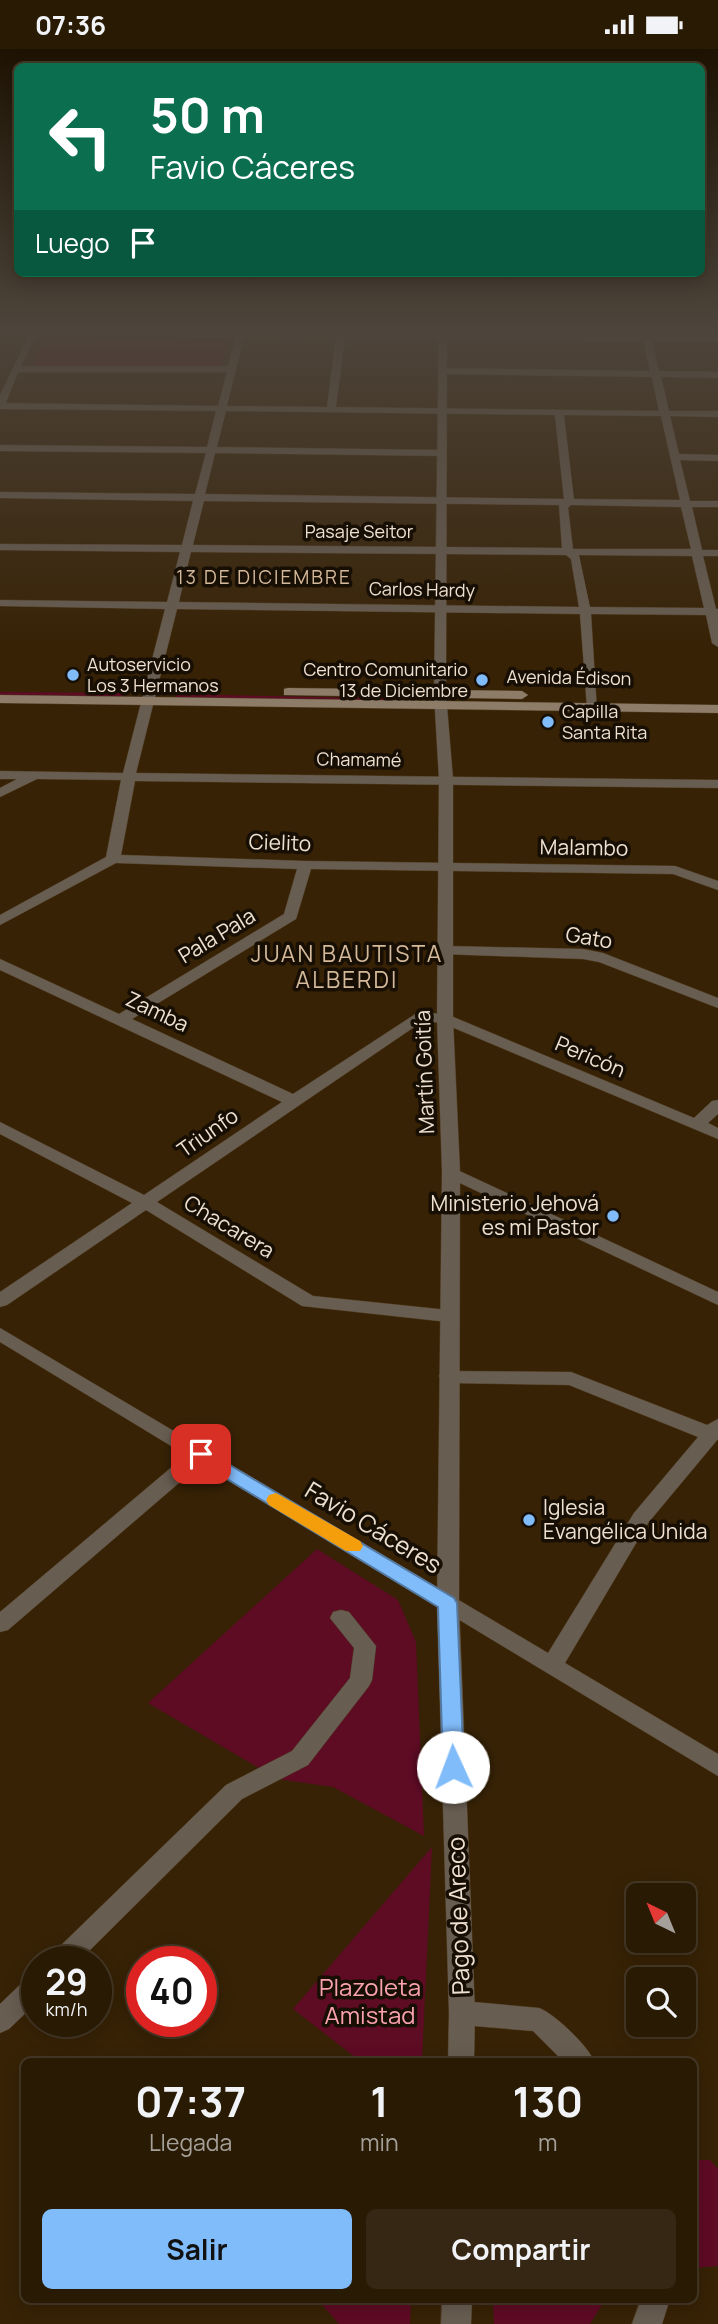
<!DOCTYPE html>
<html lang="es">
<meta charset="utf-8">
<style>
body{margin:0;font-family:Manrope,sans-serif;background:#352713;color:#f1f3f6;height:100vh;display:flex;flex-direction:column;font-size:26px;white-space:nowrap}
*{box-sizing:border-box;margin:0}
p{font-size:23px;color:#a5a19a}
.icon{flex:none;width:38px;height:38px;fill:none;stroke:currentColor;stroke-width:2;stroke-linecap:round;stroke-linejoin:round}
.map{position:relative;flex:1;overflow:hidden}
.details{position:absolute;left:21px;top:2009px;width:676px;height:245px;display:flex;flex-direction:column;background:#291a04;border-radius:10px;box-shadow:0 4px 18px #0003,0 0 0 2px #453826}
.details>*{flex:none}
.banner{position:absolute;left:14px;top:14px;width:691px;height:214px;border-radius:10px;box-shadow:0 4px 18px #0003,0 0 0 2px #453826;background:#0b6e4f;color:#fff;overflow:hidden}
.needle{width:46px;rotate:317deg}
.buttons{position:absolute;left:626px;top:1834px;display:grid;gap:14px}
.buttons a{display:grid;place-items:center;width:70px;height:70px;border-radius:10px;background:#291a04;box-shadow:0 4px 18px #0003,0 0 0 2px #453826;font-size:35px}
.speed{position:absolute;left:21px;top:1897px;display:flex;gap:14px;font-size:35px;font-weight:700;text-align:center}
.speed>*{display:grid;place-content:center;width:91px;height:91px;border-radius:50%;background:#291a04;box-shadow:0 4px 18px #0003,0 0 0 2px #453826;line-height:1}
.speed small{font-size:18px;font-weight:400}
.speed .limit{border:10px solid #d22;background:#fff;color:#111}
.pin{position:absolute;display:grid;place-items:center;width:60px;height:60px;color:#fff;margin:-30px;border-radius:14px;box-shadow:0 4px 10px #0006}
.me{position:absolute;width:77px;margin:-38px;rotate:358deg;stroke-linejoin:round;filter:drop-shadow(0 0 5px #0008)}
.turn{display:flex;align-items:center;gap:24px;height:147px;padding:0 21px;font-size:32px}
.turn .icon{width:91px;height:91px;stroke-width:2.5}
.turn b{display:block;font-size:49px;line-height:60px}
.then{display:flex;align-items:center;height:66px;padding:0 21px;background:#0003;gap:14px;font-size:26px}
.eta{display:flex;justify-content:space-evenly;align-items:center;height:119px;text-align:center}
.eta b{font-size:42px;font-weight:700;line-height:49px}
.action{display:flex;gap:14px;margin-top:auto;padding:14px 21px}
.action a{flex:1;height:80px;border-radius:10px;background:#81bcfa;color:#111;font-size:28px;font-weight:700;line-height:80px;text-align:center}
.action a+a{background:#352713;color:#f1f3f6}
.status{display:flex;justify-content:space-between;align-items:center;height:49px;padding:0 35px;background:#291a04;direction:ltr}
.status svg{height:19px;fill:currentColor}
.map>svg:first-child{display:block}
</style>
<div class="status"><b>07:36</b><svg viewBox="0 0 49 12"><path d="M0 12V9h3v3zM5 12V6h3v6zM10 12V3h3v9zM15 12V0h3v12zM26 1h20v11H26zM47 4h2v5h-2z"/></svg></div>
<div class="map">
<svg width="718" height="2275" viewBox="0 0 718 2275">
<rect width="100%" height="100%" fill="#372205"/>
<g fill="#5e0b24">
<path d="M 47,287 L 230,289 L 221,318 L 33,316 Z"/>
<path d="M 0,643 L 124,644 L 122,648 L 0,647 Z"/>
<path d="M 176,645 L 413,650 L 413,653 L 175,649 Z"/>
<path d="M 317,1500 L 398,1551 L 416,1593 L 424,1787 L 333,1738 L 278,1730 L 148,1654 Z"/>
<path d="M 432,1798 L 422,2012 L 360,2012 L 293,1960 Z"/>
<path d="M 693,2111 L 710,2111 L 718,2120 L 718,2217 L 693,2219 Z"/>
<path d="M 318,2251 L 411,2251 L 410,2275 L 339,2275 Z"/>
<path d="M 493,2251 L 493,2250 L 605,2251 L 590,2275 L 494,2275 Z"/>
</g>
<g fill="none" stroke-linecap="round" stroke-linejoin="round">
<g stroke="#513d22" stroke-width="1">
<g id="minor">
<path d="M 0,280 L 237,283 L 238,280 L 246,280 L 246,283 L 337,284 L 338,280 L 346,280 L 346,284 L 642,287 L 641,280 L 649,280 L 651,287 L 718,287 L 718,293 L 652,292 L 659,322 L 718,323 L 718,329 L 661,328 L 669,362 L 718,362 L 718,368 L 670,367 L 679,405 L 718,406 L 718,412 L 680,411 L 690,452 L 718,452 L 718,458 L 692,458 L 702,501 L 718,501 L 718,507 L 703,507 L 716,560 L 718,560 L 718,598 L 712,594 L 706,566 L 591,565 L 597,662 L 593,663 L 587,659 L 580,565 L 177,560 L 136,724 L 718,731 L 718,739 L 135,732 L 121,806 L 305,812 L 675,817 L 718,832 L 718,841 L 673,825 L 311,820 L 296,870 L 132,970 L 293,1045 L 420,962 L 451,967 L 694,1069 L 712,1052 L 718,1051 L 718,1065 L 708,1074 L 718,1079 L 718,1090 L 442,974 L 423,972 L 157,1153 L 313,1247 L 448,1261 L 455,1263 L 457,1267 L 455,1271 L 448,1273 L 302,1257 L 146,1161 L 7,1256 L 0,1258 L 0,1243 L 132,1154 L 0,1085 L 0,1073 L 144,1146 L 282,1053 L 0,921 L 0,910 L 119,965 L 284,865 L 297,820 L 116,814 L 0,876 L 0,866 L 106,808 L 121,731 L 37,730 L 0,748 L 0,739 L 17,730 L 0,730 L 0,722 L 123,724 L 165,560 L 0,557 L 0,551 L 167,553 L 180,503 L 0,501 L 0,495 L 182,496 L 193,452 L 0,449 L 0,443 L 195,445 L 206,404 L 0,402 L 0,396 L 207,398 L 216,362 L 0,360 L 0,346 L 29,286 L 0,286 ZM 37,286 L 236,288 L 228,317 L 21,317 ZM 244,288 L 336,289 L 327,358 L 227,357 ZM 345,289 L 643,292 L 650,322 L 443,319 L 438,322 L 443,325 L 652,328 L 659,362 L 336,358 ZM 18,323 L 227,323 L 218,357 L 6,354 ZM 226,362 L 555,366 L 564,450 L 205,445 L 215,404 L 442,407 L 447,404 L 442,401 L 217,398 ZM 564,366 L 661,367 L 680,451 L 574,450 ZM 204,452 L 559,456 L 562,499 L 193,496 ZM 571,456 L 681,458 L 691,500 L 573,500 L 568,459 ZM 191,503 L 566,506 L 571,510 L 579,558 L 179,553 ZM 579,506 L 692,507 L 704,559 L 590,558 Z"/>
<path d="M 446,897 L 583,900 L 603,904 L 718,949 L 718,959 L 599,913 L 583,910 L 441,905 L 438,902 Z"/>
<path d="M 451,1118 L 718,1243 L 718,1256 L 445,1127 L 442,1123 L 445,1119 Z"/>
<path d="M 0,1279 L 548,1604 L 634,1464 L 698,1388 L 569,1336 L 449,1334 L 442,1332 L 439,1327 L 442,1322 L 571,1323 L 707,1376 L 718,1370 L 718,1390 L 648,1474 L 565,1614 L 718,1705 L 718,1727 L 201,1415 L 8,1581 L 0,1583 L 0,1563 L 186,1406 L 0,1293 Z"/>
<path d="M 341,1561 L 349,1563 L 376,1597 L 372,1631 L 369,1637 L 308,1716 L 242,1750 L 78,1913 L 48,1913 L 52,1905 L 226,1736 L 292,1702 L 350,1629 L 354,1599 L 330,1569 L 333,1563 Z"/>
<path d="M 37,1925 L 37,1953 L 9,1980 L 0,1984 L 0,1955 L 28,1928 Z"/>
<path d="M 462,1952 L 539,1959 C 555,1965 588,1997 594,2012 L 563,2012 L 533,1982 L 462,1976 L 453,1972 L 449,1964 L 453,1956 Z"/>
<path d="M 641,2250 L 670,2250 L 662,2275 L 632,2275 Z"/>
</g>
</g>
<g stroke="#513d22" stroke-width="1">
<g id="tertiary">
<path d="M 439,280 L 447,280 L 446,645 L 453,730 L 453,970 L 460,1123 L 459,1554 L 475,1964 L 474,2012 L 448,2012 L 449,1964 L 437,1554 L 442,1123 L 437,970 L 439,730 L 434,645 Z"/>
<path d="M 442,2250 L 472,2250 L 471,2275 L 441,2275 Z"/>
</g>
</g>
<g stroke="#513d22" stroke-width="1">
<g id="secondary">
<path d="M 288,639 L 522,642 L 528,646 L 522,650 L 284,646 L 284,640 Z"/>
<path d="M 0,646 L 718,656 L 718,664 L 0,654 Z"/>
</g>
</g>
<use href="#minor" fill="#685d51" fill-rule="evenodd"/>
<use href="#tertiary" fill="#685d51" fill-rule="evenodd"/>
<use href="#secondary" fill="#8d7c68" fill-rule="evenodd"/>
</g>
<linearGradient id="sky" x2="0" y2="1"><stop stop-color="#1e1303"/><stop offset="0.47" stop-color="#4d443b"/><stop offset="1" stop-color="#4d443b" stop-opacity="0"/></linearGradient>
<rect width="718" height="598" fill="url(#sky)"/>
<path fill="#81bcfa" stroke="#547aa2" stroke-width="2" d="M 201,1399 L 454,1549 L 457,1554 L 464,1718 L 461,1724 L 453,1727 L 446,1724 L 443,1718 L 438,1558 L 194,1410 L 191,1405 L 194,1401 Z"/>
<path fill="#f59e0b" d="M 276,1444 L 360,1492 L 363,1497 L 360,1502 L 346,1502 L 269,1456 L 266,1451 L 269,1446 Z"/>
<g fill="#81bcfa" stroke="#170e04" stroke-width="2.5">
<circle cx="73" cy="626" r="7"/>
<circle cx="482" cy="631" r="7"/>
<circle cx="548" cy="673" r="7"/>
<circle cx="613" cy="1167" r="7"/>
<circle cx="529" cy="1471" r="7"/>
</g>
<g text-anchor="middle" stroke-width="7" stroke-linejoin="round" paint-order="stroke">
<g font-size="18" fill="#efe1d1" stroke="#170e04">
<text x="359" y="489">Pasaje Seitor</text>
<text transform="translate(422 541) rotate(1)" y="6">Carlos Hardy</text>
<text transform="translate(569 629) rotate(1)" y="6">Avenida Édison</text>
<text transform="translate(359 711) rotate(1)" y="6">Chamamé</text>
</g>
<g font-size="18" fill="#efe1d1" stroke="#170e04" text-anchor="start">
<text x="87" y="622">Autoservicio<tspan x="87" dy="21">Los 3 Hermanos</tspan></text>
<text x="468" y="627" text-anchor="end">Centro Comunitario<tspan x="468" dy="21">13 de Diciembre</tspan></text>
<text x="562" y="669">Capilla<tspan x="562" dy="21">Santa Rita</tspan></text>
</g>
<g font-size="19" letter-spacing="2" fill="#d4b99a" stroke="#170e04">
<text x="264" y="535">13 DE DICIEMBRE</text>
</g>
<g font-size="21" fill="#efe1d1" stroke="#170e04">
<text transform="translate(280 794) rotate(2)" y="7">Cielito</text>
<text transform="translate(584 799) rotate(1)" y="7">Malambo</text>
<text transform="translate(217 887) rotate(-31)" y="7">Pala Pala</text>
<text transform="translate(589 889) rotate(9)" y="7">Gato</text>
<text transform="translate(157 963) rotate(25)" y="7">Zamba</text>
<text transform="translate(590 1008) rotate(23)" y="7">Pericón</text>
<text transform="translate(425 1023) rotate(-92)" y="7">Martín Goitía</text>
<text transform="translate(208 1084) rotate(-35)" y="7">Triunfo</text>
<text transform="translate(229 1178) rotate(31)" y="7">Chacarera</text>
</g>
<g font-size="21" fill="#efe1d1" stroke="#170e04" text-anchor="end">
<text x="599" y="1162">Ministerio Jehová<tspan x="599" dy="24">es mi Pastor</tspan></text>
<text x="543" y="1466" text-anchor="start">Iglesia<tspan x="543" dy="24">Evangélica Unida</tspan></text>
</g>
<g font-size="23" letter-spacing="2" fill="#d4b99a" stroke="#170e04">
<text x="347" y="913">JUAN BAUTISTA<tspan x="347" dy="26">ALBERDI</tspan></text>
</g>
<g font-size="24" fill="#efe1d1" stroke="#170e04">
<text transform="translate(373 1479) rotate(31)" y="8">Favio Cáceres</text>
<text transform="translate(459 1867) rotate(-92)" y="8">Pago de Areco</text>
</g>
<g font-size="24" fill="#faa3af" stroke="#170e04">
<text x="370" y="1947">Plazoleta<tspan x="370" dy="28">Amistad</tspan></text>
</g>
</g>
</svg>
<div class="buttons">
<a><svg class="needle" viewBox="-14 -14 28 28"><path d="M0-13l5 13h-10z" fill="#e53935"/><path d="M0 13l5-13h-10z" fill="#a5a19a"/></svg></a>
<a><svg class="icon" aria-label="search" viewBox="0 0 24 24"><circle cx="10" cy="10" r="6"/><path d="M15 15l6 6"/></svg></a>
</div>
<div class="speed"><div>29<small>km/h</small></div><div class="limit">40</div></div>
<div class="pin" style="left:201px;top:1405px;background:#d93025"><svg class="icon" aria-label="arrive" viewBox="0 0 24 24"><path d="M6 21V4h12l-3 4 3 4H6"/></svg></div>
<svg class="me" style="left:453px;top:1718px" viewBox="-20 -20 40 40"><circle r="19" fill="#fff"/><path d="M0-13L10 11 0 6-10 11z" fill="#81bcfa"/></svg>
<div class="banner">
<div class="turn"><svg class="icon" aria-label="left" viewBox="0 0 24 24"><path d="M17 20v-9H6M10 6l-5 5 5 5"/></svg><div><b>50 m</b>Favio Cáceres</div></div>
<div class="then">Luego<svg class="icon" aria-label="arrive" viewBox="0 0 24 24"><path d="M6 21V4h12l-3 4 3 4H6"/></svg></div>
</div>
<section class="details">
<div class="eta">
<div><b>07:37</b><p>Llegada</p></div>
<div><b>1</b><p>min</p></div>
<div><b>130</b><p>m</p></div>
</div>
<div class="action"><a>Salir</a><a>Compartir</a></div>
</section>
</div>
